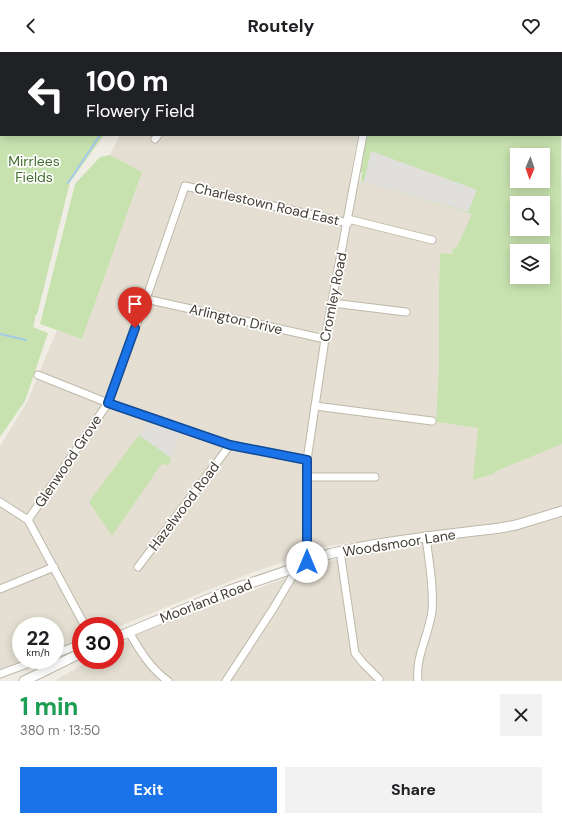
<!DOCTYPE html>
<meta charset="utf-8">
<style>
body{margin:0;font-family:"DM Sans",sans-serif;background:#f2f2f2;color:#202124;height:100vh;display:flex;flex-direction:column;font-size:15px;white-space:nowrap}
*{box-sizing:border-box;margin:0}
p{font-size:13px;color:#757577}
.icon{flex:none;width:22px;height:22px;fill:none;stroke:currentColor;stroke-width:2;stroke-linecap:round;stroke-linejoin:round}
.map{position:relative;height:629px;overflow:hidden}
.panel{display:flex;flex-direction:column;background:#fff;flex:1}
.panel>*{flex:none}
.top-card{position:absolute;left:0px;top:0px;width:562px;height:84px;box-shadow:0 2px 10px #0003;background:#202124;color:#fff;overflow:hidden}
.needle{width:26px;rotate:182deg}
.controls{position:absolute;left:510px;top:96px;display:grid;gap:8px}
.controls a{display:grid;place-items:center;width:40px;height:40px;border-radius:0px;background:#fff;box-shadow:0 2px 10px #0003;font-size:20px}
.speed{position:absolute;left:12px;top:565px;display:flex;gap:8px;font-size:20px;font-weight:700;text-align:center}
.speed>*{display:grid;place-content:center;width:52px;height:52px;border-radius:50%;background:#fff;box-shadow:0 2px 10px #0003;line-height:1}
.speed small{font-size:10px;font-weight:400}
.speed .limit{border:6px solid #d22;background:#fff;color:#111}
.pin{position:absolute;display:grid;place-items:center;width:34px;height:34px;color:#fff;margin:-41px -17px;border-radius:50% 50% 50% 0;rotate:-45deg;box-shadow:0 0 4px #0007}
.pin .icon{rotate:45deg}
.me{position:absolute;width:44px;margin:-22px;rotate:0deg;stroke-linejoin:round;filter:drop-shadow(0 0 3px #0008)}
.turn{display:flex;align-items:center;gap:14px;height:84px;padding:0 20px;font-size:18px}
.turn .icon{width:52px;height:52px;stroke-width:2.5}
.turn b{display:block;font-size:28px;line-height:34px}
.round{display:grid;place-items:center;flex:none;width:42px;height:42px;border-radius:0px;background:#f2f2f2}
.headline{display:flex;align-items:center;justify-content:space-between;height:68px;padding:0 20px}
h1{font-size:24px;font-weight:700;line-height:30px;color:#1e9e55}
.cta{display:flex;gap:8px;margin-top:auto;padding:8px 20px}
.cta a{flex:1;height:46px;border-radius:0px;background:#1a73e8;color:#fff;font-size:16px;font-weight:700;line-height:46px;text-align:center}
.cta a+a{background:#f2f2f2;color:#202124}
header{display:flex;justify-content:space-between;align-items:center;height:52px;padding:0 20px;background:#fff;font-size:18px;font-weight:700}
.map>svg:first-child{display:block}
</style>
<header><svg class="icon" aria-label="back" viewBox="0 0 24 24"><path d="M15 5l-7 7 7 7"/></svg>Routely<svg class="icon" aria-label="heart" viewBox="0 0 24 24"><path d="M12 20l-8-8c-3-5 5-10 8-4 3-6 11-1 8 4z"/></svg></header>
<div class="map">
<svg width="562" height="629" viewBox="0 0 562 629">
<rect width="100%" height="100%" fill="#f0ede4"/>
<g fill="#e4dfd2">
<path d="M 161,0 L 351,0 L 354,1 L 160,1 Z"/>
<path d="M 436,0 L 562,0 L 562,50 L 561,1 Z"/>
<path d="M 120,83 L 358,83 L 350,126 L 477,163 L 459,202 L 440,201 L 439,233 L 439,313 L 436,370 L 478,376 L 474,428 L 494,422 L 494,420 L 562,392 L 562,455 L 506,470 L 328,494 L 248,522 L 115,576 L 115,574 L 81,574 L 81,589 L 55,599 L 55,574 L 21,574 L 21,608 L 28,608 L 0,618 L 0,394 L 27,350 L 57,278 L 82,286 L 142,120 L 110,103 Z"/>
<path d="M 562,463 L 562,629 L 54,629 L 91,608 L 115,608 L 115,595 L 138,582 L 336,507 L 426,485 Z"/>
</g>
<g fill="#c8e2af" fill-rule="evenodd">
<path d="M 0,0 L 161,0 L 1,1 L 1,83 L 104,83 L 70,130 L 37,263 L 36,262 L 33,275 L 48,281 L 25,349 L 0,385 Z"/>
<path d="M 561,71 L 562,392 L 494,420 L 494,422 L 473,428 L 478,376 L 436,370 L 439,313 L 439,233 L 440,201 L 453,202 L 452,198 L 458,193 L 472,162 L 361,129 L 362,120 L 360,120 L 366,83 L 561,83 ZM 517,103 L 543,103 L 543,129 L 517,129 ZM 517,151 L 543,151 L 543,177 L 517,177 ZM 517,199 L 543,199 L 543,225 L 517,225 Z"/>
<path d="M 110,103 L 142,120 L 82,287 L 40,272 L 75,132 L 100,105 Z"/>
<path d="M 149,370 L 181,381 L 168,414 L 162,411 L 112,484 L 89,450 Z"/>
</g>
<g fill="#e1dfdc">
<path d="M 371,99 L 477,138 L 468,160 L 364,130 Z"/>
<path d="M 149,370 L 181,381 L 171,406 L 139,383 Z"/>
</g>
<g fill="none" stroke-linecap="round" stroke-linejoin="round">
<g stroke="#a4c9e9" stroke-width="2">
<path d="M 147,1 L 147,0"/>
<path d="M 68,131 L 100,83"/>
<path d="M 0,282 L 26,288"/>
</g>
<g stroke="#beb8aa" stroke-width="9">
<g id="minor">
<path d="M 334,0 L 335,1"/>
<path d="M 198,1 L 198,0"/>
<path d="M 268,1 L 269,0"/>
<path d="M 561,12 L 562,12"/>
<path d="M 155,87 L 158,83"/>
<path d="M 348,167 L 432,188"/>
<path d="M 146,247 L 325,287"/>
<path d="M 332,251 L 406,260"/>
<path d="M 38,323 L 108,351 L 230,393 L 307,408 L 307,510"/>
<path d="M 315,354 L 432,369"/>
<path d="M 307,408 L 325,287 L 363,83"/>
<path d="M 307,425 L 375,425"/>
<path d="M 0,450 L 28,468 L 85,574"/>
<path d="M 28,468 L 108,351 L 146,247 L 185,134 L 348,171"/>
<path d="M 340,499 L 355,601 L 363,611 L 379,627"/>
<path d="M 138,515 L 230,393"/>
<path d="M 0,537 L 54,515"/>
<path d="M 129,580 C 140,599 150,616 168,629"/>
<path d="M 55,602 L 81,592"/>
<path d="M 0,622 L 38,608"/>
<path d="M 226,629 L 273,557 L 298,515"/>
<path d="M 418,629 C 415,605 429,583 432,559 C 434,535 429,510 426,485"/>
</g>
</g>
<g stroke="#beb8aa" stroke-width="11">
<g id="tertiary">
<path d="M 115,586 L 230,538 L 298,515 C 317,503 341,499 362,495 C 408,486 454,482 500,476 L 516,473 L 562,459"/>
<path d="M 24,629 L 81,601"/>
</g>
</g>
<use href="#minor" stroke="#fff" stroke-width="7"/>
<use href="#tertiary" stroke="#fff" stroke-width="9"/>
<g stroke="#939393" stroke-width="2" stroke-dasharray="5 5" stroke-linecap="butt">
<path d="M 386,0 L 389,1"/>
<path d="M 561,66 L 562,66"/>
</g>
</g>
<g fill="none" stroke-linecap="round" stroke-linejoin="round">
<g stroke="#114b97" stroke-width="10">
<path id="route" d="M 135,276 L 108,351 L 230,393 L 307,408 L 307,510"/>
</g>
<use href="#route" stroke="#1a73e8" stroke-width="7"/>
</g>
<g text-anchor="middle" stroke-width="3.5" stroke-linejoin="round" paint-order="stroke">
<g font-size="14" fill="#426e2d" stroke="#fff">
<text x="34" y="114">Mirrlees<tspan x="34" dy="16">Fields</tspan></text>
</g>
<g font-size="14" fill="#423d34" stroke="#fff">
<text transform="translate(267 152) rotate(13)" y="5">Charlestown Road East</text>
<text transform="translate(333 245) rotate(-79)" y="5">Cromley Road</text>
<text transform="translate(236 267) rotate(13)" y="5">Arlington Drive</text>
<text transform="translate(68 409) rotate(-56)" y="5">Glenwood Grove</text>
<text transform="translate(184 454) rotate(-53)" y="5">Hazelwood Road</text>
<text transform="translate(399 491) rotate(-9)" y="5">Woodsmoor Lane</text>
<text transform="translate(206 549) rotate(-21)" y="5">Moorland Road</text>
</g>
</g>
</svg>
<div class="controls">
<a><svg class="needle" viewBox="-14 -14 28 28"><path d="M0-13l5 13h-10z" fill="#e53935"/><path d="M0 13l5-13h-10z" fill="#757577"/></svg></a>
<a><svg class="icon" aria-label="search" viewBox="0 0 24 24"><circle cx="10" cy="10" r="6"/><path d="M15 15l6 6"/></svg></a>
<a><svg class="icon" aria-label="layers" viewBox="0 0 24 24"><path d="M12 4l9 5-9 5-9-5zM3 14l9 5 9-5"/></svg></a>
</div>
<div class="speed"><div>22<small>km/h</small></div><div class="limit">30</div></div>
<div class="pin" style="left:135px;top:276px;background:#d93025"><svg class="icon" aria-label="arrive" viewBox="0 0 24 24"><path d="M6 21V4h12l-3 4 3 4H6"/></svg></div>
<svg class="me" style="left:307px;top:510px" viewBox="-20 -20 40 40"><circle r="19" fill="#fff"/><path d="M0-13L10 11 0 6-10 11z" fill="#1a73e8"/></svg>
<div class="top-card">
<div class="turn"><svg class="icon" aria-label="left" viewBox="0 0 24 24"><path d="M17 20v-9H6M10 6l-5 5 5 5"/></svg><div><b>100 m</b>Flowery Field</div></div>
</div>
</div>
<section class="panel">
<div class="headline"><div><h1>1 min</h1><p>380 m · 13:50</p></div><a class="round"><svg class="icon" aria-label="close" viewBox="0 0 24 24"><path d="M6 6l12 12M18 6L6 18"/></svg></a></div>
<div class="cta"><a>Exit</a><a>Share</a></div>
</section>
